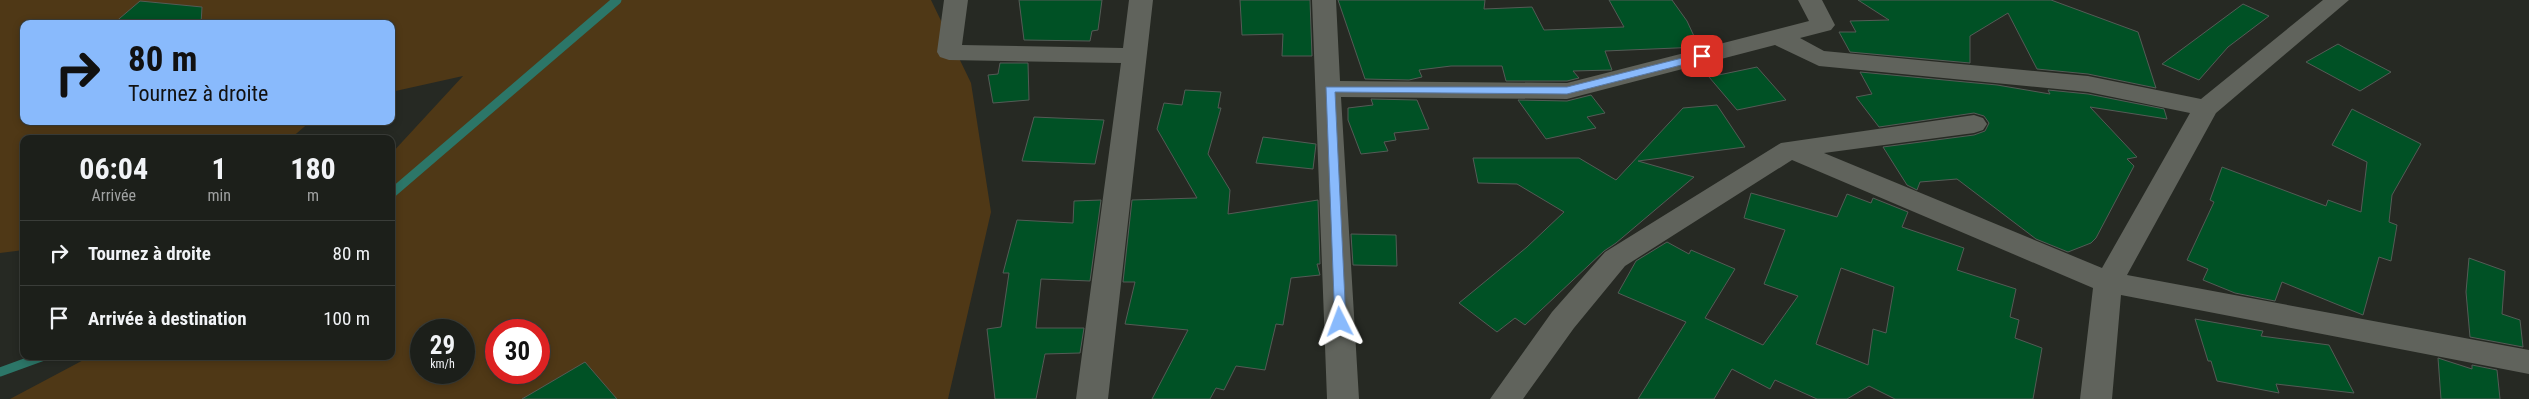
<!DOCTYPE html>
<html lang="fr">
<meta charset="utf-8">
<style>
body{margin:0;font-family:"Roboto Condensed",sans-serif;background:#252723;color:#f1f3f6;height:100vh;display:flex;flex-direction:column;font-size:19px;white-space:nowrap}
*{box-sizing:border-box;margin:0}
p{font-size:16px;color:#a0a2a2}
.icon{flex:none;width:28px;height:28px;fill:none;stroke:currentColor;stroke-width:2;stroke-linecap:round;stroke-linejoin:round}
.map{position:relative;flex:1;overflow:hidden}
.panel{position:absolute;left:20px;top:135px;width:375px;height:225px;display:flex;flex-direction:column;background:#1c1f1a;border-radius:10px;box-shadow:0 2px 8px #0003,0 0 0 1px #3a3d39}
.panel>*{flex:none}
.top-card{position:absolute;left:20px;top:20px;width:375px;height:105px;border-radius:10px;box-shadow:0 2px 8px #0003,0 0 0 1px #3a3d39;background:#89bafc;color:#111;overflow:hidden}
.speed{position:absolute;left:410px;top:319px;display:flex;gap:10px;font-size:25px;font-weight:700;text-align:center}
.speed>*{display:grid;place-content:center;width:65px;height:65px;border-radius:50%;background:#1c1f1a;box-shadow:0 2px 8px #0003,0 0 0 1px #3a3d39;line-height:1}
.speed small{font-size:12px;font-weight:400}
.speed .limit{border:8px solid #d22;background:#fff;color:#111}
.pin{position:absolute;display:grid;place-items:center;width:42px;height:42px;color:#fff;margin:-21px;border-radius:10px;box-shadow:0 2px 8px #0006}
.me{position:absolute;width:55px;margin:-28px;rotate:357deg;stroke-linejoin:round;filter:drop-shadow(0 0 4px #0008)}
.turn{display:flex;align-items:center;gap:18px;height:105px;padding:0 25px;font-size:22px}
.turn .icon{width:65px;height:65px;stroke-width:2.5}
.turn b{display:block;font-size:35px;line-height:42px}
.eta{display:flex;justify-content:space-evenly;align-items:center;height:85px;text-align:center}
.eta b{font-size:30px;font-weight:700;line-height:35px}
ul{padding:0;list-style:none}
li{display:flex;align-items:center;gap:15px;height:65px;padding:0 25px;border-top:1px solid #3a3d39}
li div{flex:1}
li b{display:block;font-size:19px}
li em{font-style:normal}
.map>svg:first-child{display:block}
</style>
<div class="map">
<svg width="2529" height="399" viewBox="0 0 2529 399">
<rect width="100%" height="100%" fill="#262923"/>
<path fill="#4f3816" fill-rule="evenodd" d="M 0,0 L 931,0 L 971,83 L 991,212 L 948,399 L 10,399 L 91,356 L 391,356 L 391,154 L 463,76 L 391,92 L 391,24 L 24,24 L 24,121 L 311,121 L 290,139 L 24,139 L 24,250 L 0,253 ZM 421,330 L 464,330 L 464,372 L 421,372 ZM 496,330 L 539,330 L 539,372 L 496,372 Z"/>
<g fill="none" stroke-linecap="round" stroke-linejoin="round">
<g stroke="#2c7668" stroke-width="9">
<path d="M 391,194 L 617,0"/>
<path d="M 0,372 L 44,356"/>
</g>
</g>
<g fill="#005125" stroke="#545b56" fill-rule="evenodd">
<path d="M 1019,0 L 1102,0 L 1098,30 L 1092,31 L 1090,41 L 1024,40 Z"/>
<path d="M 1240,0 L 1310,0 L 1312,56 L 1282,56 L 1283,34 L 1242,35 Z"/>
<path d="M 1338,0 L 1485,0 L 1484,9 L 1532,7 L 1544,30 L 1624,27 L 1609,0 L 1672,0 L 1687,21 L 1699,47 L 1605,51 L 1612,70 L 1573,71 L 1579,78 L 1567,81 L 1506,81 L 1502,66 L 1451,66 L 1419,70 L 1422,77 L 1409,80 L 1365,79 Z"/>
<path d="M 1858,0 L 2051,0 L 2138,32 L 2156,88 L 2088,74 L 2037,69 L 2008,13 L 1970,36 L 1970,63 L 1850,52 L 1839,32 L 1856,32 L 1850,21 L 1889,20 Z"/>
<path d="M 140,1 L 202,7 L 201,24 L 113,24 Z"/>
<path d="M 2243,4 L 2269,16 L 2228,47 L 2199,80 L 2162,64 Z"/>
<path d="M 2338,44 L 2345,48 L 2391,72 L 2360,91 L 2306,62 Z"/>
<path d="M 1000,63 L 1028,63 L 1029,100 L 993,103 L 988,75 L 998,74 Z"/>
<path d="M 1757,67 L 1786,100 L 1737,110 L 1709,77 Z"/>
<path d="M 1860,72 L 1997,85 L 2050,94 L 2048,90 L 2088,94 L 2164,109 L 2167,119 L 2090,107 L 2137,157 L 2127,159 L 2134,166 L 2096,238 L 2091,243 L 2068,252 L 2036,239 L 1957,179 L 1920,182 L 1917,190 L 1907,185 L 1883,147 L 1974,135 L 1985,131 L 1989,123 L 1984,116 L 1974,113 L 1879,127 L 1856,97 L 1872,94 Z"/>
<path d="M 1185,90 L 1221,92 L 1218,108 L 1221,108 L 1208,154 L 1230,190 L 1228,214 L 1318,200 L 1320,264 L 1317,264 L 1320,275 L 1291,278 L 1283,325 L 1276,324 L 1265,370 L 1236,366 L 1224,390 L 1216,388 L 1210,399 L 1152,399 L 1188,330 L 1125,324 L 1135,282 L 1123,282 L 1132,200 L 1197,198 L 1157,129 L 1164,103 L 1182,105 Z"/>
<path d="M 1591,95 L 1605,113 L 1587,117 L 1596,128 L 1546,139 L 1518,100 L 1567,101 Z"/>
<path d="M 1371,99 L 1417,100 L 1429,129 L 1394,133 L 1396,140 L 1384,142 L 1388,151 L 1361,154 L 1348,120 L 1348,108 L 1373,105 Z"/>
<path d="M 1717,105 L 1745,147 L 1638,161 L 1694,177 L 1616,243 L 1604,251 L 1525,325 L 1515,318 L 1497,332 L 1459,303 L 1527,247 L 1564,212 L 1517,184 L 1478,183 L 1473,158 L 1579,158 L 1616,180 L 1683,108 Z"/>
<path d="M 2352,109 L 2421,144 L 2392,195 L 2389,222 L 2397,225 L 2391,261 L 2379,257 L 2363,315 L 2282,282 L 2275,301 L 2235,293 L 2203,280 L 2208,269 L 2187,260 L 2214,202 L 2210,200 L 2222,167 L 2326,206 L 2328,200 L 2361,212 L 2367,162 L 2332,145 Z"/>
<path d="M 1034,117 L 1104,120 L 1095,164 L 1022,161 Z"/>
<path d="M 1263,137 L 1316,144 L 1313,169 L 1256,163 Z"/>
<path d="M 1751,193 L 1837,217 L 1847,194 L 1871,203 L 1873,198 L 1908,212 L 1902,227 L 1964,248 L 1957,270 L 2016,289 L 2010,317 L 2019,320 L 2015,338 L 2042,348 L 2033,399 L 1895,399 L 1869,386 L 1847,399 L 1817,399 L 1775,380 L 1770,389 L 1732,369 L 1714,399 L 1638,399 L 1686,322 L 1618,293 L 1636,261 L 1667,242 L 1689,254 L 1691,250 L 1735,269 L 1705,318 L 1763,345 L 1798,296 L 1764,284 L 1785,230 L 1744,218 ZM 1841,268 L 1894,287 L 1886,333 L 1873,329 L 1868,365 L 1816,344 Z"/>
<path d="M 1101,200 L 1090,281 L 1041,279 L 1036,328 L 1084,328 L 1080,353 L 1045,354 L 1036,399 L 995,399 L 987,329 L 1001,327 L 1009,273 L 1003,273 L 1017,220 L 1073,223 L 1074,201 Z"/>
<path d="M 1351,234 L 1396,235 L 1397,266 L 1353,265 Z"/>
<path d="M 2469,258 L 2505,271 L 2502,314 L 2520,320 L 2523,347 L 2470,337 L 2466,292 Z"/>
<path d="M 2195,319 L 2263,331 L 2261,336 L 2329,345 L 2354,393 L 2276,384 L 2279,393 L 2217,381 L 2211,361 L 2208,361 Z"/>
<path d="M 2438,358 L 2472,369 L 2472,365 L 2497,370 L 2500,399 L 2441,399 Z"/>
<path d="M 585,362 L 617,399 L 522,399 Z"/>
</g>
<g fill="none" stroke-linecap="round" stroke-linejoin="round">
<g fill="#60635c" fill-rule="evenodd">
<path d="M 944,0 L 968,0 L 962,45 L 1123,48 L 1129,0 L 1153,0 L 1108,399 L 1076,399 L 1121,63 L 949,60 L 940,57 L 937,52 Z"/>
<path d="M 1312,0 L 1336,0 L 1340,81 L 1567,83 L 1809,21 L 1798,0 L 1822,0 L 1835,25 L 1831,30 L 1800,38 L 1824,51 L 2088,76 L 2201,99 L 2323,0 L 2349,0 L 2216,113 L 2127,275 L 2529,350 L 2529,374 L 2121,295 L 2112,399 L 2080,399 L 2093,288 L 1792,160 L 1625,266 L 1574,328 L 1523,399 L 1490,399 L 1552,312 L 1605,252 L 1781,143 L 1974,115 L 1983,118 L 1987,124 L 1983,130 L 1974,133 L 1824,153 L 2102,268 L 2190,113 L 2088,92 L 1819,66 L 1775,45 L 1567,99 L 1341,97 L 1359,399 L 1327,399 Z"/>
</g>
</g>
<path fill="#89bafc" stroke="#5979a4" d="M 1702,53 L 1707,56 L 1705,59 L 1567,94 L 1335,92 L 1346,322 L 1344,325 L 1335,325 L 1326,87 L 1567,87 Z"/>
</svg>
<div class="speed"><div>29<small>km/h</small></div><div class="limit">30</div></div>
<div class="pin" style="left:1702px;top:56px;background:#d93025"><svg class="icon" aria-label="arrive" viewBox="0 0 24 24"><path d="M6 21V4h12l-3 4 3 4H6"/></svg></div>
<svg class="me" style="left:1340px;top:322px" viewBox="-20 -20 40 40"><path d="M0-17L14 15 0 8-14 15z" fill="#89bafc" stroke="#fff" stroke-width="4"/></svg>
<div class="top-card">
<div class="turn"><svg class="icon" aria-label="right" viewBox="0 0 24 24"><path d="M7 20v-9h11M14 6l5 5-5 5"/></svg><div><b>80 m</b>Tournez à droite</div></div>
</div>
<section class="panel">
<div class="eta">
<div><b>06:04</b><p>Arrivée</p></div>
<div><b>1</b><p>min</p></div>
<div><b>180</b><p>m</p></div>
</div>
<ul>
<li><svg class="icon" aria-label="right" viewBox="0 0 24 24"><path d="M7 20v-9h11M14 6l5 5-5 5"/></svg><div><b>Tournez à droite</b></div><em>80 m</em></li>
<li><svg class="icon" aria-label="arrive" viewBox="0 0 24 24"><path d="M6 21V4h12l-3 4 3 4H6"/></svg><div><b>Arrivée à destination</b></div><em>100 m</em></li>
</ul>
</section>
</div>
